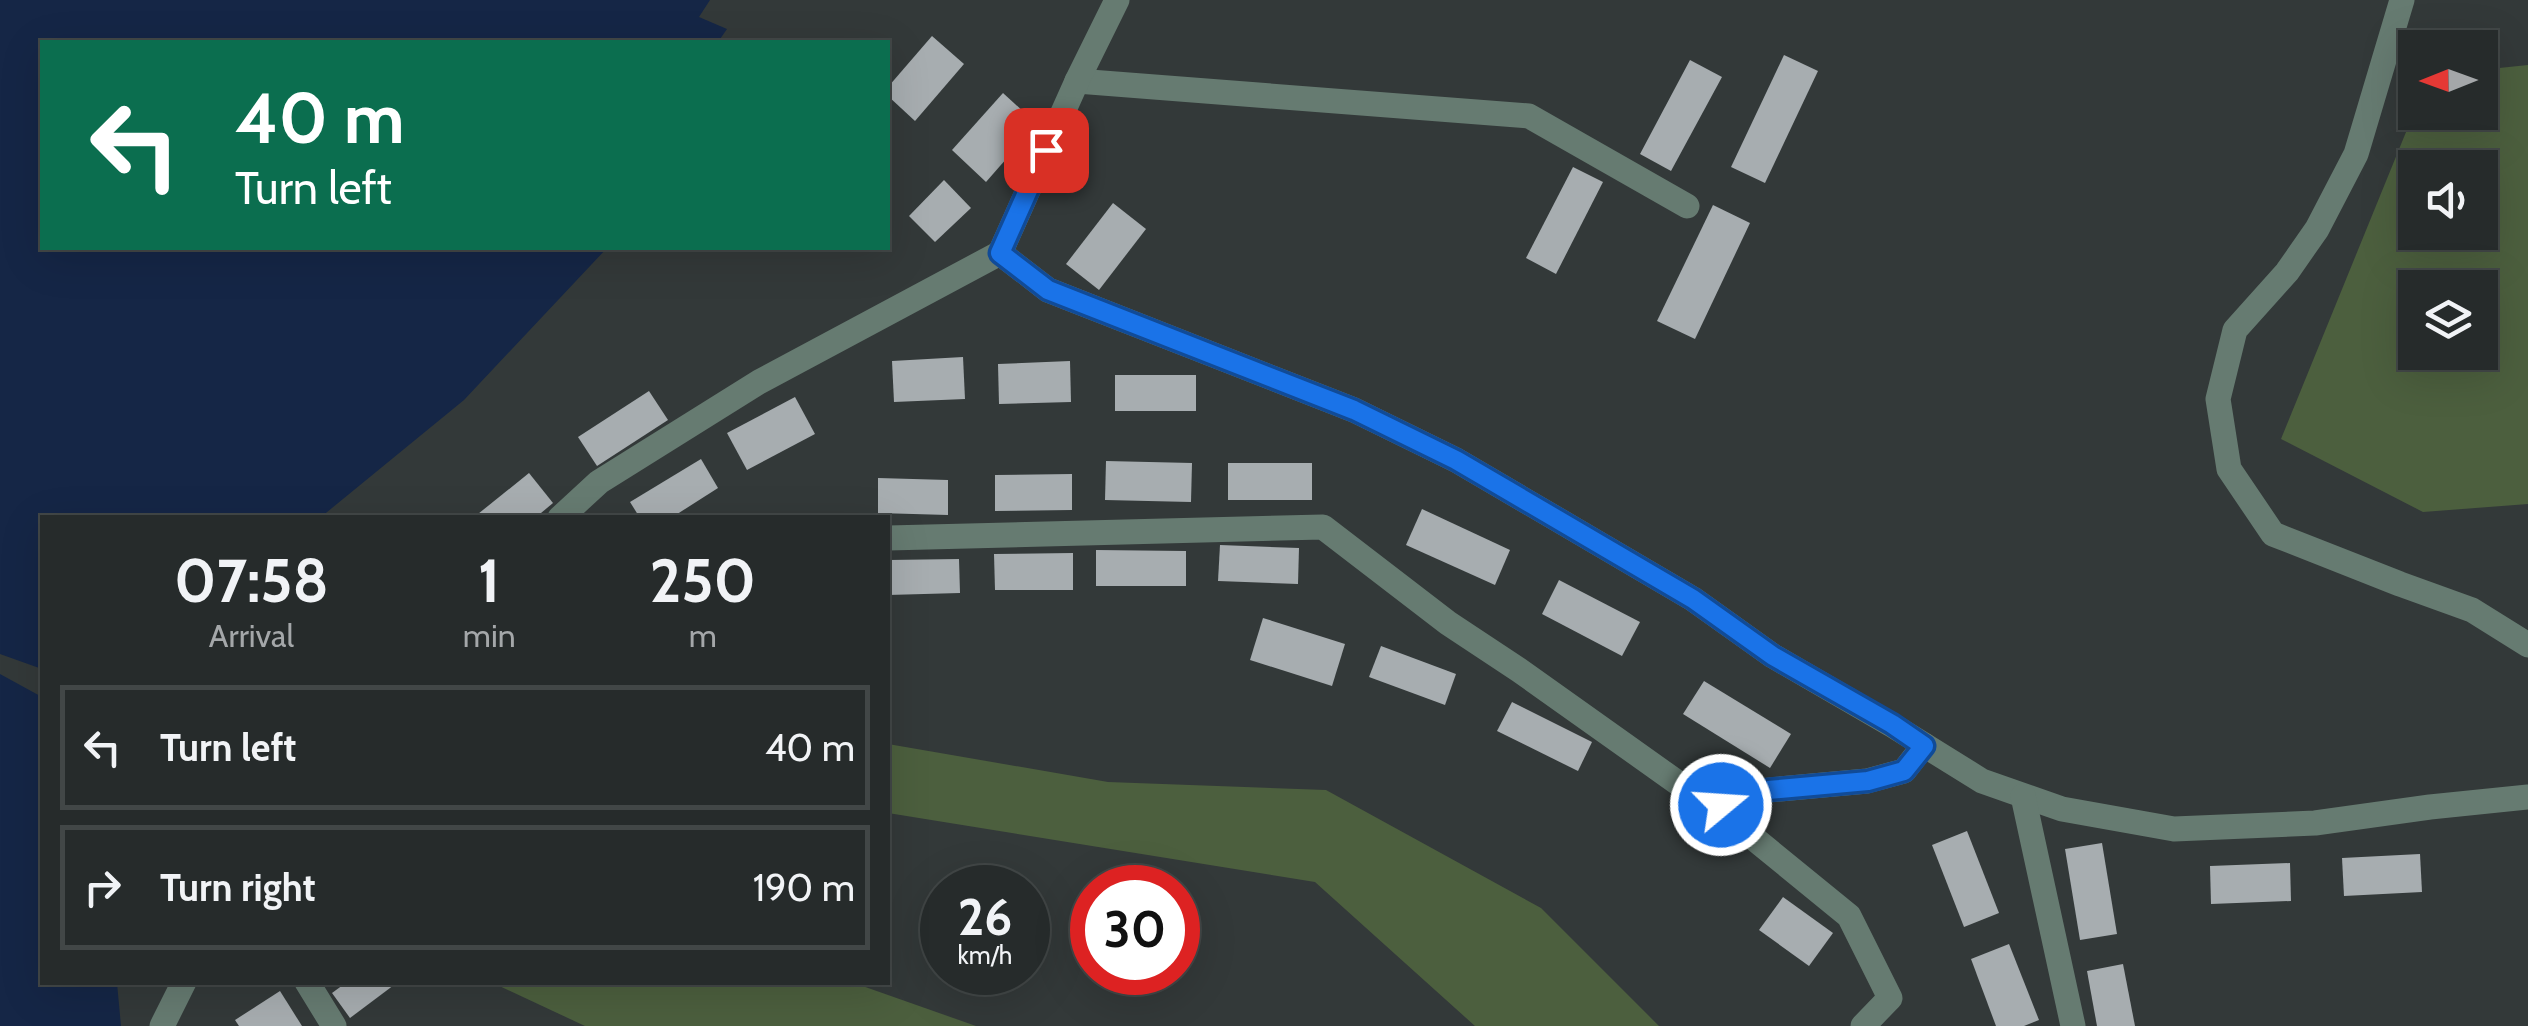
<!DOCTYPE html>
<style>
body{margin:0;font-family:Cabin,sans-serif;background:#2e3333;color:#f1f3f6;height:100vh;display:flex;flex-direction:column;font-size:38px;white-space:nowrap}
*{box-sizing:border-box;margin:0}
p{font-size:32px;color:#a4a7a9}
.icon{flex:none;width:55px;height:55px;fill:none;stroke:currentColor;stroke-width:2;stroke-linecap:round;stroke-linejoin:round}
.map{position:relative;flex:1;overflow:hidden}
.side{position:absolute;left:40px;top:515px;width:850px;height:470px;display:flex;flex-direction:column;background:#262b2b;border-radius:0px;box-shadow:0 10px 40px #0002,0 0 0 2px #424747}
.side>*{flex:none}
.guide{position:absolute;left:40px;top:40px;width:850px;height:210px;border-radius:0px;box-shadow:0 10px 40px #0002,0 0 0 2px #424747;background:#0b6e4f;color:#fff;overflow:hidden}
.needle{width:65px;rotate:269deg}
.buttons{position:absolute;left:2398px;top:30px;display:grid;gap:20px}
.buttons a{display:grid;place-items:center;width:100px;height:100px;border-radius:0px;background:#262b2b;box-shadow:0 10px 40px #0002,0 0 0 2px #424747;font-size:50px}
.speed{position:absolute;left:920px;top:865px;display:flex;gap:20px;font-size:50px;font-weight:700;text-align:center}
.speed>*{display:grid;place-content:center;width:130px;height:130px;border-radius:50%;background:#262b2b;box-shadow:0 10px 40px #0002,0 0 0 2px #424747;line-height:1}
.speed small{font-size:25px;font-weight:400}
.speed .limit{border:15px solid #d22;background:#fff;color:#111}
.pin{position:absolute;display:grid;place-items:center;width:85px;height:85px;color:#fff;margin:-42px;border-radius:20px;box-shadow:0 5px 15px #0006}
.me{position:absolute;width:110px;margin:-55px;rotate:72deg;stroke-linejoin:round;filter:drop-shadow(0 0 8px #0008)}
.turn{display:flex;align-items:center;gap:35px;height:210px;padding:0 30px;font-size:45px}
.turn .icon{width:130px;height:130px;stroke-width:2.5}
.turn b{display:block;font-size:70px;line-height:85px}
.eta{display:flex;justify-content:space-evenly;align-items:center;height:170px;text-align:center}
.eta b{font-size:60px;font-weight:700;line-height:70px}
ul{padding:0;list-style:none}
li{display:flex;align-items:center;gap:30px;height:125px;margin:0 20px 15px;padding:0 10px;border:5px solid #424747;border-radius:0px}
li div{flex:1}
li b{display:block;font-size:38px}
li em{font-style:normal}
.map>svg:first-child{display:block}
</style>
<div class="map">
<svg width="2528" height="1026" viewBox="0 0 2528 1026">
<rect width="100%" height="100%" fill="#333939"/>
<g fill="#4c5f3e" fill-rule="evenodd">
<path d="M 2528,65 L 2528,504 L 2423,512 L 2281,439 L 2415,110 L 2415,112 L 2480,112 L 2480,70 ZM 2415,168 L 2480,168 L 2480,232 L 2415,232 ZM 2415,288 L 2480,288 L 2480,352 L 2415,352 Z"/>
<path d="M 888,744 L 1108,782 L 1326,790 L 1541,908 L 1659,1026 L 1475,1026 L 1315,882 L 888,813 Z"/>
<path d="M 493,983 L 854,983 L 976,1026 L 585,1026 Z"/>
</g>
<g fill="#152646">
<path d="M 0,0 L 710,0 L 699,17 L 727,29 L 718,42 L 42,42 L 42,248 L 607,248 L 464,400 L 321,517 L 42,518 L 42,669 L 0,654 Z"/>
<path d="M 0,674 L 42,697 L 42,982 L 117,983 L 121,1026 L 0,1026 Z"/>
</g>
<g fill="#a7adb0">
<path d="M 932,36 L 964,64 L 915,121 L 888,96 L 888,87 Z"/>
<path d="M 1784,55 L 1818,71 L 1765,183 L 1731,167 Z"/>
<path d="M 1690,60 L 1722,77 L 1671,171 L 1640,154 Z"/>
<path d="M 1003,93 L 1037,124 L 986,182 L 952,150 Z"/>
<path d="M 1573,167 L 1603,182 L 1556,274 L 1526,258 Z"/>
<path d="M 944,180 L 971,208 L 935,242 L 909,216 Z"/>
<path d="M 1113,203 L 1146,229 L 1099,290 L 1066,264 Z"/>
<path d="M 1713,205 L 1750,223 L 1695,339 L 1657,321 Z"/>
<path d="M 963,357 L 965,399 L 894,402 L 892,361 Z"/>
<path d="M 1070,361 L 1071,402 L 999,404 L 998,364 Z"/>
<rect x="1115" y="375" width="81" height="36"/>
<path d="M 649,391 L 668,420 L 597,466 L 578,437 Z"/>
<path d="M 795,397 L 815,434 L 747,470 L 727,433 Z"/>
<path d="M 701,459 L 718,488 L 671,518 L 640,518 L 630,502 Z"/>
<path d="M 1106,461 L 1192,463 L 1191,502 L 1105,500 Z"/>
<rect x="1228" y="463" width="84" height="37"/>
<path d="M 529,473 L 553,503 L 535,518 L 473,518 Z"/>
<path d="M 1072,474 L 1072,510 L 995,511 L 995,475 Z"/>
<path d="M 878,478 L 948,480 L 948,515 L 878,513 Z"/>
<path d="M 1422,509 L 1510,550 L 1495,585 L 1406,545 Z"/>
<path d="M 1220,545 L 1299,548 L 1298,584 L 1218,581 Z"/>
<path d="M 1096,550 L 1186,551 L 1186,586 L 1096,586 Z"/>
<path d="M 1073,553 L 1073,590 L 995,590 L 994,554 Z"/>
<path d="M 959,559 L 960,593 L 888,595 L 888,560 Z"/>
<path d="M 1559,580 L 1640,622 L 1622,656 L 1542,614 Z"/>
<path d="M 1263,618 L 1345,644 L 1332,686 L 1250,660 Z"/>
<path d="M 1381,646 L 1456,674 L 1445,705 L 1369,677 Z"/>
<path d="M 1704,681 L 1791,734 L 1770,768 L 1683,714 Z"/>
<path d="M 1512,702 L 1592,742 L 1578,771 L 1497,731 Z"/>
<path d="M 1967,831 L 1999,913 L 1964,927 L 1932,845 Z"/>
<path d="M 2102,843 L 2117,934 L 2080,940 L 2065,849 Z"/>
<path d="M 2420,854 L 2422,892 L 2344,896 L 2342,858 Z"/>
<path d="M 2290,863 L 2291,901 L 2211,904 L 2210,866 Z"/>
<path d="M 1783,897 L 1833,933 L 1809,966 L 1759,930 Z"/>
<path d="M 2009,944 L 2039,1020 L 2024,1026 L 1996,1026 L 1971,959 Z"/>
<path d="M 2123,964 L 2135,1026 L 2097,1026 L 2087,971 Z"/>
<path d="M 347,982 L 398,982 L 350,1018 L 332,993 Z"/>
<path d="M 280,991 L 302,1026 L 239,1026 L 235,1020 Z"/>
</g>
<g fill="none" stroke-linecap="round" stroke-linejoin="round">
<g stroke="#667b71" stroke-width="25">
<path d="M 2402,0 L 2356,154 L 2317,229 L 2287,272 L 2235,330 L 2218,399 L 2229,469 L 2273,534 L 2400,584 L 2472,610 L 2528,645"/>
<path d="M 1077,81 L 1529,116 L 1687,206"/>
<path d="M 1000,253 L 1048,290 L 1354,410 L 1456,460 L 1693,599 L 1773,656 L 1892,725 L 1982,781 L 2062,809 L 2174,829 L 2315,823 L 2430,807 L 2528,797"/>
<path d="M 560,518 L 599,482 L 759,382 L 1000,253 L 1077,81 L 1117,0"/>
<path d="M 888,538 L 1323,527 L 1448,623 L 1519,670 L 1685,788 L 1721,805 L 1769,790 L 1867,781 L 1904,771 L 1924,745"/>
<path d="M 2023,796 L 2073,1026"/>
<path d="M 1736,800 L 1751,836 L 1849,916 L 1890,998 L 1863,1026"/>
<path d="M 307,982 L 334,1026"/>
<path d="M 162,1026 L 184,982"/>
</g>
</g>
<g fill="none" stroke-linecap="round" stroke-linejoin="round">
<g stroke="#114b97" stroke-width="25">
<path id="route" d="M 1046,150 L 1000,253 L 1048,290 L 1354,410 L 1456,460 L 1693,599 L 1773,656 L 1892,724 L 1924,746 L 1904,771 L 1868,781 L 1768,790 L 1721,805"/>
</g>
<use href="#route" stroke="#1a73e8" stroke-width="18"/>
</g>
</svg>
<div class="buttons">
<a><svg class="needle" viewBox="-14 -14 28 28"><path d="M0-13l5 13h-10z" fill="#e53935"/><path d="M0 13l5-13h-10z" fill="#a4a7a9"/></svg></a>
<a><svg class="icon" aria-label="sound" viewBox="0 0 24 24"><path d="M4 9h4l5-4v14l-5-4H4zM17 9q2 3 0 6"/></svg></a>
<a><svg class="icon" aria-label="layers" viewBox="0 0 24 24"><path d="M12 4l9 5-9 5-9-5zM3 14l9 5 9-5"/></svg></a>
</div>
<div class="speed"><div>26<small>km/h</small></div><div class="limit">30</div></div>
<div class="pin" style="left:1046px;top:150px;background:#d93025"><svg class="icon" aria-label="arrive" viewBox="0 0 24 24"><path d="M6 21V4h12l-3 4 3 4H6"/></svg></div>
<svg class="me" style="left:1721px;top:805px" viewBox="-20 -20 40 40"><circle r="17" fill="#1a73e8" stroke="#fff" stroke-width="3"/><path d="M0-11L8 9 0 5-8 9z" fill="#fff"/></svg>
<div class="guide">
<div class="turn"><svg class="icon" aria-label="left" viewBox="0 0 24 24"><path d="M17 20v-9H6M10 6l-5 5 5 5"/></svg><div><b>40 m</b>Turn left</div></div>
</div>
<section class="side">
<div class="eta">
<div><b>07:58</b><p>Arrival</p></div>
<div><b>1</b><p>min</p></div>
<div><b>250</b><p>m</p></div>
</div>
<ul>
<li><svg class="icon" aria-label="left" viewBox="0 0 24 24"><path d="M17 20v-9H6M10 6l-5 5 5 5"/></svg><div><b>Turn left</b></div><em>40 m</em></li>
<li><svg class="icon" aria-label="right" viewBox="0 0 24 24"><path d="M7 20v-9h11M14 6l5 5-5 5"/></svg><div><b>Turn right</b></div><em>190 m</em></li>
</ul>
</section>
</div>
